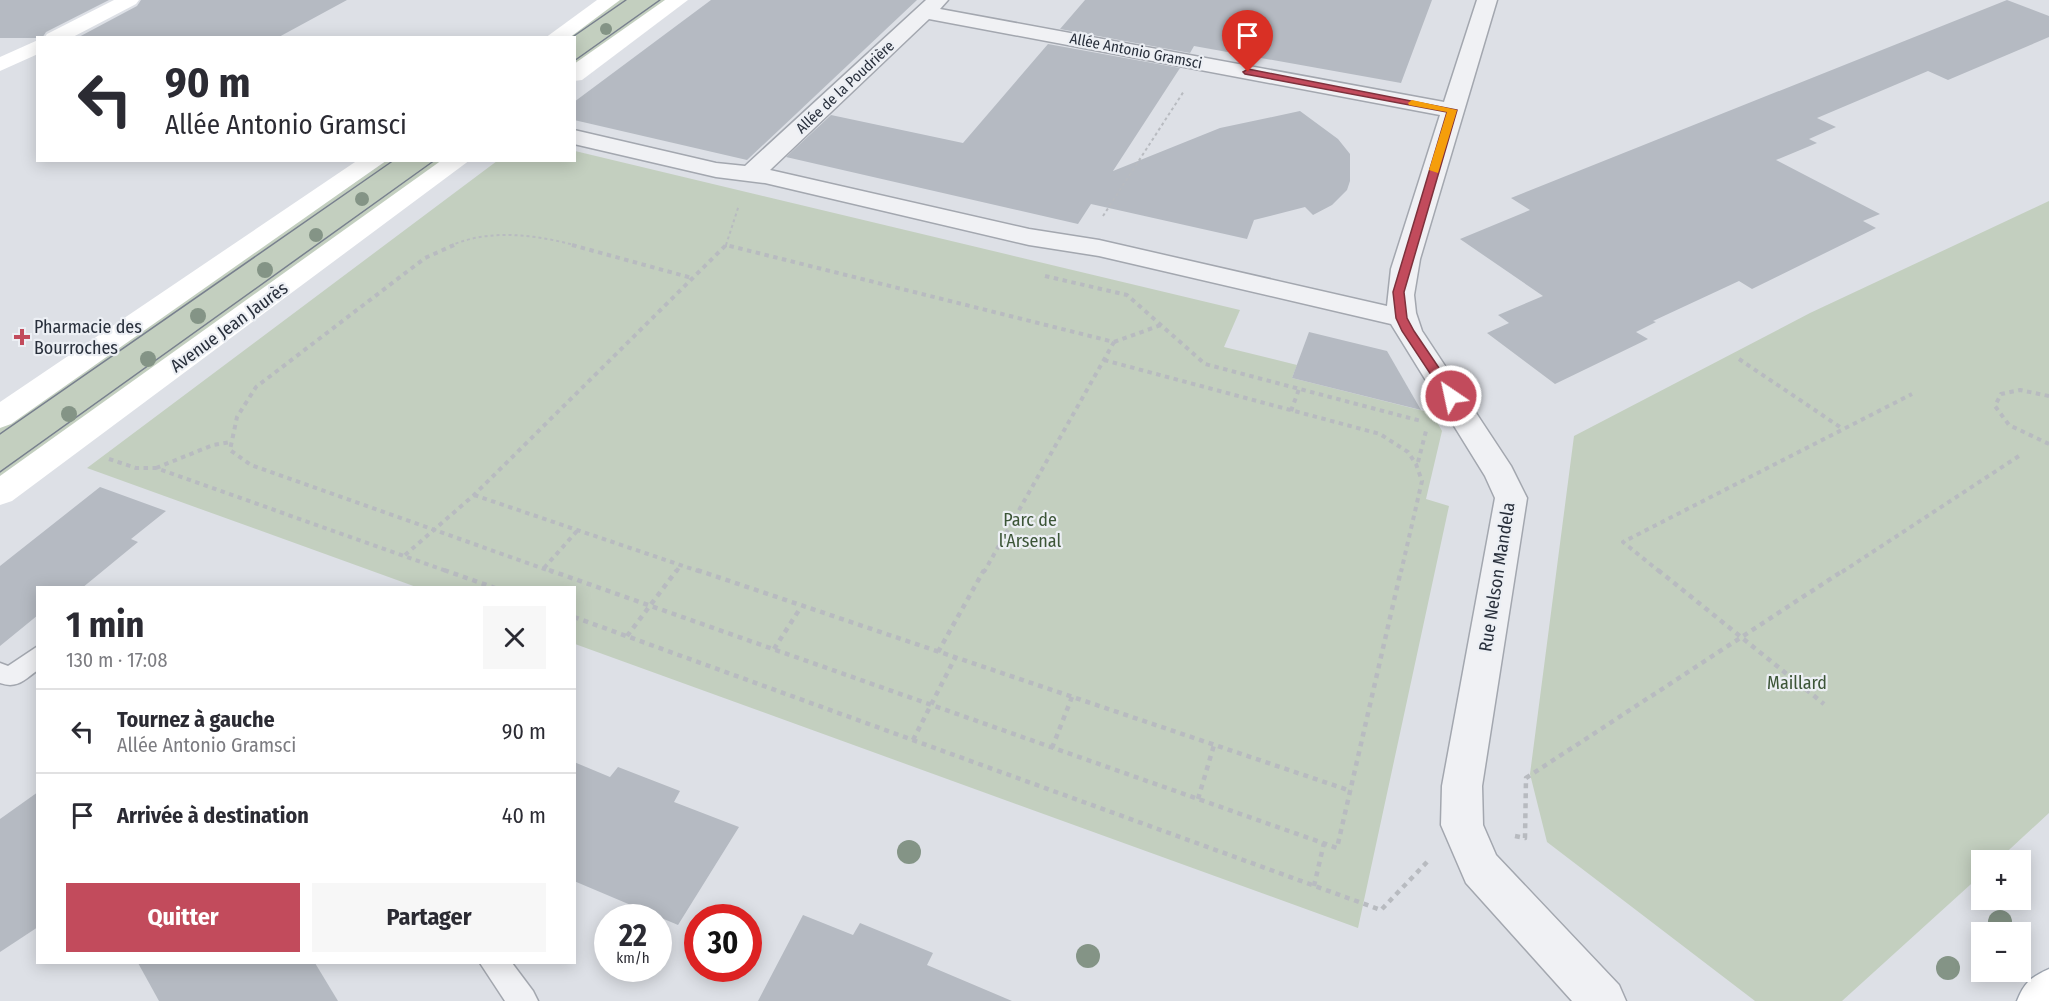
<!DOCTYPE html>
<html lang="fr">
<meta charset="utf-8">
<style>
body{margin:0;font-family:"Fira Sans Condensed",sans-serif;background:#f7f7f7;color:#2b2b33;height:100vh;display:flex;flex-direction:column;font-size:22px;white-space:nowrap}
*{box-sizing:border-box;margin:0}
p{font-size:20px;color:#7c7c81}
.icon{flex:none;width:33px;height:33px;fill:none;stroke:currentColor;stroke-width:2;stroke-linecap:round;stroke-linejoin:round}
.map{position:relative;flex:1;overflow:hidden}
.drawer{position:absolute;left:36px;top:586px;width:540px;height:378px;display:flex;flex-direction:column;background:#fff;border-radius:0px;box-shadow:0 3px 15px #0003}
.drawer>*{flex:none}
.guide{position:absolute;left:36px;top:36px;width:540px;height:126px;border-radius:0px;box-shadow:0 3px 15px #0003;background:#fff;color:#2b2b33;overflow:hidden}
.tools{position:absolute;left:1971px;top:850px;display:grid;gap:12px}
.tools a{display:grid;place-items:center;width:60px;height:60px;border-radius:0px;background:#fff;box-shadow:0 3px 15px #0003;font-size:30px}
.speed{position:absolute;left:594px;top:904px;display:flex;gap:12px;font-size:30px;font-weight:700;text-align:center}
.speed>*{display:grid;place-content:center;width:78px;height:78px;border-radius:50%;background:#fff;box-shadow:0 3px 15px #0003;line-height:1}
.speed small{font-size:15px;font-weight:400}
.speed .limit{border:9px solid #d22;background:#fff;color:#111}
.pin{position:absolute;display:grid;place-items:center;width:51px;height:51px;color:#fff;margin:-62px -26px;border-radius:50% 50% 50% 0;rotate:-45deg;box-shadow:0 0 6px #0007}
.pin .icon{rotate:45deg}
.me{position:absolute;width:66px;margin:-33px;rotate:326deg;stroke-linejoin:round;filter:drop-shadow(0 0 4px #0008)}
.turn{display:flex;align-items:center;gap:21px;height:126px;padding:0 30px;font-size:27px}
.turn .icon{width:78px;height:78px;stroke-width:2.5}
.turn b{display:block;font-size:42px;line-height:51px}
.round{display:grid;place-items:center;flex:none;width:63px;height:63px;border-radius:0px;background:#f7f7f7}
.summary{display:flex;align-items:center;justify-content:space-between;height:102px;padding:0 30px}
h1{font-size:36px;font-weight:700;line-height:45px}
.primary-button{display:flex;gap:12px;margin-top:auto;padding:12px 30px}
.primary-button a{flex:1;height:69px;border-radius:0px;background:#c24b5c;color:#fff;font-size:24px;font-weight:700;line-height:69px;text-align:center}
.primary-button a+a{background:#f7f7f7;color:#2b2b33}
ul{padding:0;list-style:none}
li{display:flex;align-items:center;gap:18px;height:84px;padding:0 30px;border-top:2px solid #e1e1e2}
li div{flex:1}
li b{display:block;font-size:22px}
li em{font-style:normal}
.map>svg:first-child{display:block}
</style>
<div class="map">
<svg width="2049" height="1001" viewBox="0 0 2049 1001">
<rect width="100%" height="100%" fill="#dde0e6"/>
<g fill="#c3cfbf">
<path d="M 619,0 L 666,0 L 575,66 L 574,38 L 565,38 Z"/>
<path d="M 575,151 L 1240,310 L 1224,347 L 1297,365 L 1292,378 L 1432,413 L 1442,431 L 1426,499 L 1449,506 L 1358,928 L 575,644 L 574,588 L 419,588 L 87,468 L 497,161 L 574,160 Z"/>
<path d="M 386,161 L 444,161 L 0,480 L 0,426 Z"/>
<path d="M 2049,201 L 2049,813 L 1997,861 L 1982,861 L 1981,875 L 1842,1001 L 1755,1001 L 1547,842 L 1530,774 L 1574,436 L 1810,313 Z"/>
</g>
<g fill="#b5bac2">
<path d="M 0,0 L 109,0 L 46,32 L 42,38 L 0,38 Z"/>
<path d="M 141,0 L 347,0 L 277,38 L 77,38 L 137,6 Z"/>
<path d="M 711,0 L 917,0 L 747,160 L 574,120 L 574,102 Z"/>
<path d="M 1085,0 L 1432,0 L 1401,83 L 1194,46 L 1190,53 L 1060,29 Z"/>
<path d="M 2007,0 L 2049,16 L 2049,37 L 1948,80 L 1928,71 L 1817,118 L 1836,127 L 1809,139 L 1817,143 L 1776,160 L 1880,214 L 1863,221 L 1876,228 L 1752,289 L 1739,281 L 1653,321 L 1656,322 L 1636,332 L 1648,339 L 1555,384 L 1487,333 L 1509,323 L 1498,315 L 1543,296 L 1460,239 L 1530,210 L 1511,198 Z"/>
<path d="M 1048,44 L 1180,68 L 1113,171 L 1220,128 L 1300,111 L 1338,139 L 1350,154 L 1350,181 L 1347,190 L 1332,205 L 1313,215 L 1305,207 L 1254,220 L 1247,239 L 1091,204 L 1078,224 L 786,157 L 831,115 L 963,143 Z"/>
<path d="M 1309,332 L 1387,351 L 1421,410 L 1292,378 Z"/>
<path d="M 100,487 L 166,511 L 131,539 L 138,542 L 82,588 L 38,588 L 38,615 L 0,646 L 0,566 Z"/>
<path d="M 574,762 L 610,777 L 618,767 L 680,791 L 674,802 L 739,827 L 678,925 L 574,881 Z"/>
<path d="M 38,792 L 38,927 L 0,952 L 0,819 Z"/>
<path d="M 803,915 L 853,935 L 860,923 L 933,953 L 927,965 L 1012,1001 L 758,1001 Z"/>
<path d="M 138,963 L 315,963 L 338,1001 L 159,1001 Z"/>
</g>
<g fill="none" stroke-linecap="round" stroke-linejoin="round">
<g stroke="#a3a7af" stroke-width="3">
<g id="lane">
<path d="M 38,646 L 38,670 C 24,680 17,689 0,683 L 0,663 L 8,666 Z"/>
<path d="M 480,963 L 512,963 L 533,991 L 538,1001 L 505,1001 Z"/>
</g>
</g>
<g stroke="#a3a7af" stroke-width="3">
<path id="street" d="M 926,0 L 948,0 L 940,9 L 1444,102 L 1477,0 L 1497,0 L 1420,259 L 1414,295 L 1416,313 L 1422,331 L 1511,466 L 1527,498 L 1482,786 L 1483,825 L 1496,855 L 1619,985 L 1626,1001 L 1572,1001 L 1466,883 L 1441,825 L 1442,786 L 1495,498 L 1485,476 L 1391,324 L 1099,256 L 1029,245 L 765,183 L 716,177 L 574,144 L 574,130 L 716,163 L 745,166 ZM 929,19 L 1440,115 L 1391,269 L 1387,306 L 1099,240 L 1029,229 L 770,170 Z"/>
</g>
<g stroke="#9ea5b0" stroke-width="3">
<path id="primary" d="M 2049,969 L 2049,1001 L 2017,1001 C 2024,983 2031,977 2049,969 Z"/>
</g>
<g stroke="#b8bbc0" stroke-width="2" stroke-dasharray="3 3" stroke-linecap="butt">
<path d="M 1103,216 L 1184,91"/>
<path d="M 726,245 L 739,205"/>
<path d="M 450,246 C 490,228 537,235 578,246"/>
<path d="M 724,246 L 732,246"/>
</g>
<g stroke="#b8bbc0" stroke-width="4" stroke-dasharray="4.5 4.5" stroke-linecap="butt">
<path d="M 454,245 L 425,258 L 256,387 L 237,417 L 230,450 L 251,465 L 553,572"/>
<path d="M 572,245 L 692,278"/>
<path d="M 1045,276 L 1127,295 L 1205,364 L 1421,421"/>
<path d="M 1114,342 L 1161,325"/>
<path d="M 1739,359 L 1843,429"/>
<path d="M 1104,360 L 1380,434 L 1408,452 L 1416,464 L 1422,481 L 1401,572"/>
<path d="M 2049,396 L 2020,390 L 2001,394 L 1995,406 L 2009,425 L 2049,444"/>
<path d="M 1291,411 L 1299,389"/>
<path d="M 109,459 L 136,468 L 156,468 L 449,572"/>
<path d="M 1418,462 L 1426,431"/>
<path d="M 156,468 L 213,445 L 231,442"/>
<path d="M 474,495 L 701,572"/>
<path d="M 405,555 L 474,495 L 726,245 L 1114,342 L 984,572"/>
<path d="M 544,568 L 577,531"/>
<path d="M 676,572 L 680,566"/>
<path d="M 1660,572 L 1623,542 L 1912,394"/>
<path d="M 1842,572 L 2022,454"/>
</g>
<g stroke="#b8bbc0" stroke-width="4.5" stroke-dasharray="5 5" stroke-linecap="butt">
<path d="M 444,570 L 495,588"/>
<path d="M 549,570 L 1337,848 L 1401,570"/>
<path d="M 697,570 L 1351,791"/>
<path d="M 1658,570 L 1824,704"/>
<path d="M 574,617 L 1381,910 L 1428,861"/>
<path d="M 627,636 L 677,570"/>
<path d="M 774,649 L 801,607"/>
<path d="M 938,652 L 984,570"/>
<path d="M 913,740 L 955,658"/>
<path d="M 1052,748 L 1072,697"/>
<path d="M 1198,799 L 1214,745"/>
<path d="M 1515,836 L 1525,838 L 1526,778 L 1844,570"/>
<path d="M 1314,886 L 1324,843"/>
</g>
<use href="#lane" fill="#f0f1f4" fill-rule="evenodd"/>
<use href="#street" fill="#f0f1f4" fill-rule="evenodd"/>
<g fill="#fff" fill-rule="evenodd">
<path d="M 114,0 L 139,0 L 136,4 L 71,38 L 44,38 L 47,34 Z"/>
<path d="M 597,0 L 620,0 L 569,38 L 545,38 Z"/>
<path d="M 665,0 L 688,0 L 582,80 L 574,81 L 574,64 Z"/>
<path d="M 38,40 L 38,54 L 0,71 L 0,57 Z"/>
<path d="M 358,160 L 387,160 L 11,424 L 0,428 L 0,402 Z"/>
<path d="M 442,160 L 470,160 L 12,501 L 0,505 L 0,476 Z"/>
</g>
<use href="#primary" fill="#fff" fill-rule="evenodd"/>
<g stroke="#78808e" stroke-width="1.5">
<path d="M 571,38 L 626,0"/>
<path d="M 574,61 L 660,0"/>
<path d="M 0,434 L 394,160"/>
<path d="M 0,472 L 435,160"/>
</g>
</g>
<g fill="#849486">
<circle cx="606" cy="29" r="6"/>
<circle cx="362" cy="199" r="7"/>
<circle cx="316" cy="235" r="7"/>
<circle cx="265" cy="270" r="8"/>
<circle cx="198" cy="316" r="8"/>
<circle cx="148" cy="359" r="8"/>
<circle cx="69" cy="414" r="8"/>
<circle cx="909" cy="852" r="12"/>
<circle cx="2000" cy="922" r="12"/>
<circle cx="1088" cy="956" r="12"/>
<circle cx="1948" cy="968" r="12"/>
</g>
<path fill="#c24b5c" stroke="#7e313c" stroke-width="1.5" d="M 1248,69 L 1457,110 L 1404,292 L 1407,318 L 1414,331 L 1458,396 L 1456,399 L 1447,399 L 1402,331 L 1396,318 L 1393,292 L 1447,112 L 1245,74 L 1243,72 Z"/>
<path fill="#f59e0b" d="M 1412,100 L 1457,110 L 1438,173 L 1429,170 L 1447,112 L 1409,105 L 1408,103 Z"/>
<path fill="#c24b5c" stroke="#eceff4" stroke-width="2" d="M19 328h6v6h6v6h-6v6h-6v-6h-6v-6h6z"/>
<g text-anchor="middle" stroke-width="4.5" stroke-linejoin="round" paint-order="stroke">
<g font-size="15" fill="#282f3b" stroke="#eceff4">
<text transform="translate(1136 51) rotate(11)" y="5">Allée Antonio Gramsci</text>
<text transform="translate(845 87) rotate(-43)" y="5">Allée de la Poudrière</text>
</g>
<g font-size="18" fill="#282f3b" stroke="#eceff4" text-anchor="start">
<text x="34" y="333">Pharmacie des<tspan x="34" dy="21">Bourroches</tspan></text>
</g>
<g font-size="18" fill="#282f3b" stroke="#eceff4">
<text transform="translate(229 327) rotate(-36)" y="6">Avenue Jean Jaurès</text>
<text transform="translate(1497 577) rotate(-81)" y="6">Rue Nelson Mandela</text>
</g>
<g font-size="18" fill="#3c5537" stroke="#eceff4">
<text x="1030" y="526">Parc de<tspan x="1030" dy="21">l'Arsenal</tspan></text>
<text x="1797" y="689">Maillard</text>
</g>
</g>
</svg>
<div class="tools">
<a>+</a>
<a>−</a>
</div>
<div class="speed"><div>22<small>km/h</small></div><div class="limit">30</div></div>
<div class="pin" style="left:1248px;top:72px;background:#d93025"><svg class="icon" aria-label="arrive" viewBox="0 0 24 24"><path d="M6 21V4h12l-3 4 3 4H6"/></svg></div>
<svg class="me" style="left:1451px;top:396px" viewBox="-20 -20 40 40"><circle r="17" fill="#c24b5c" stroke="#fff" stroke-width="3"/><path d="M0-11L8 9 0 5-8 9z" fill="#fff"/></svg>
<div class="guide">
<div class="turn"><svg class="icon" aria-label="left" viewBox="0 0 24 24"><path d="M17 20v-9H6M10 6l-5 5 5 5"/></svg><div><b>90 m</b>Allée Antonio Gramsci</div></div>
</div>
<section class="drawer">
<div class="summary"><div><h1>1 min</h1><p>130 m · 17:08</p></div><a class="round"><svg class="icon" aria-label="close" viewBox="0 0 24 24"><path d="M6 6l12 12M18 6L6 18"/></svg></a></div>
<ul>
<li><svg class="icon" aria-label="left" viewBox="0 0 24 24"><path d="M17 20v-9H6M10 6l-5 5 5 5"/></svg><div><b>Tournez à gauche</b><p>Allée Antonio Gramsci</p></div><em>90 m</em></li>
<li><svg class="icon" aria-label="arrive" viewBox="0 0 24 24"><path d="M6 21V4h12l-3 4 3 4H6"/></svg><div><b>Arrivée à destination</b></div><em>40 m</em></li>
</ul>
<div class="primary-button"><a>Quitter</a><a>Partager</a></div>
</section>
</div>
